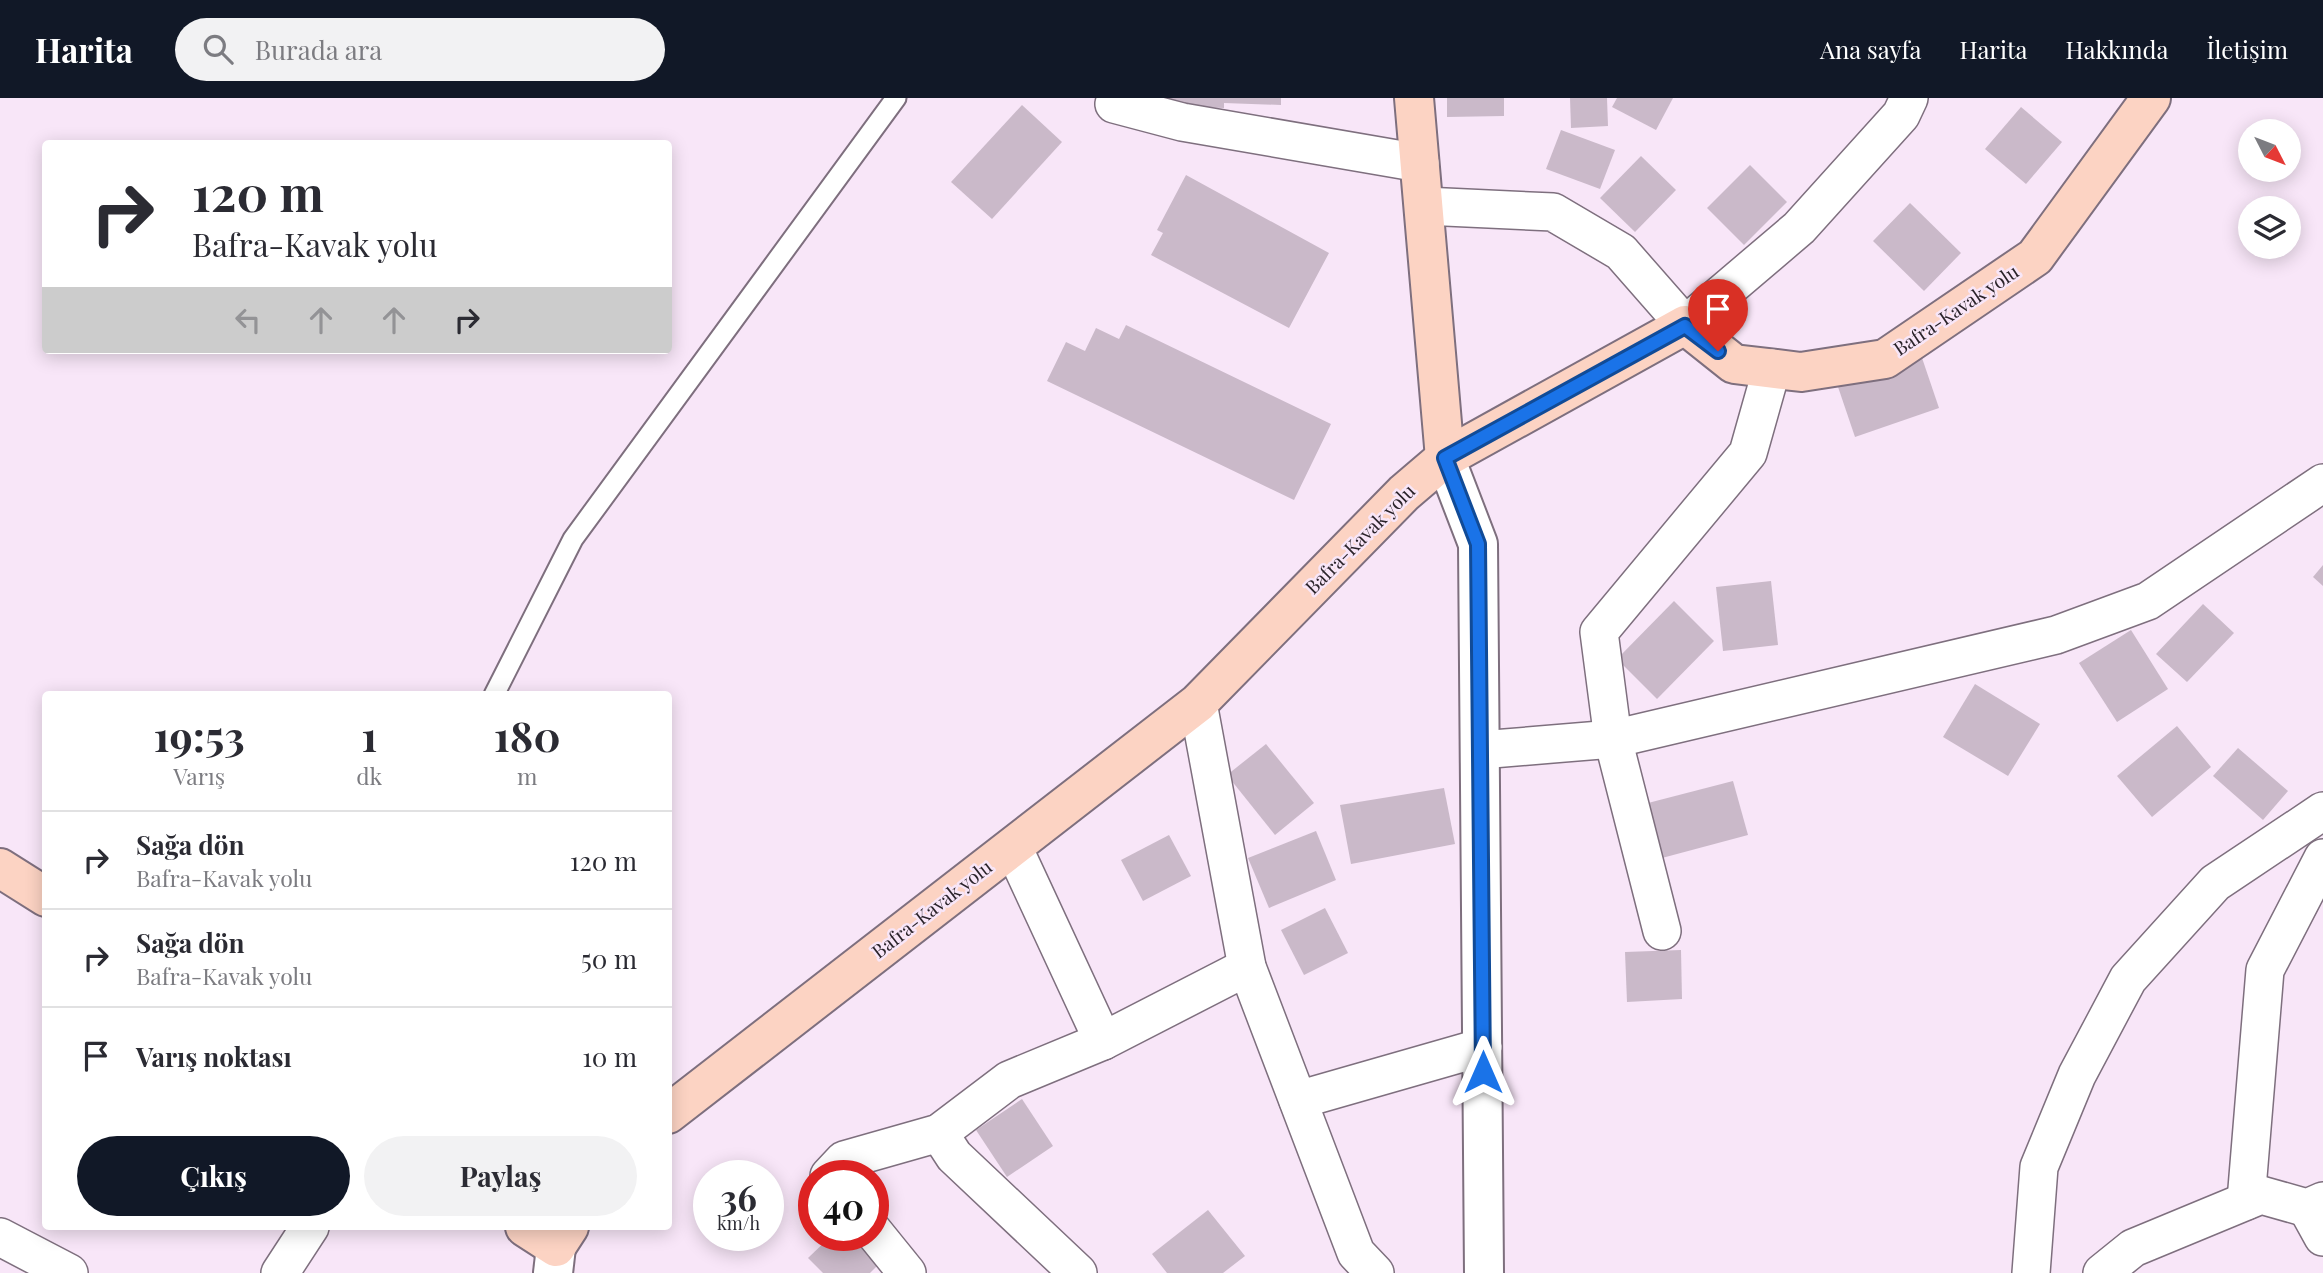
<!DOCTYPE html>
<html lang="tr">
<meta charset="utf-8">
<style>
body{margin:0;font-family:"Playfair Display",serif;background:#f2f2f3;color:#2b2b33;height:100vh;display:flex;flex-direction:column;font-size:26px;white-space:nowrap}
*{box-sizing:border-box;margin:0}
p{font-size:23px;color:#7c7c81}
.icon{flex:none;width:38px;height:38px;fill:none;stroke:currentColor;stroke-width:2;stroke-linecap:round;stroke-linejoin:round}
.map{position:relative;flex:1;overflow:hidden}
.side{position:absolute;left:42px;top:593px;width:630px;height:539px;display:flex;flex-direction:column;background:#fff;border-radius:7px;box-shadow:0 4px 18px #0003}
.side>*{flex:none}
.banner{position:absolute;left:42px;top:42px;width:630px;height:214px;border-radius:7px;box-shadow:0 4px 18px #0003;background:#fff;color:#2b2b33;overflow:hidden}
.needle{width:46px;rotate:132deg}
.fabs{position:absolute;left:2238px;top:21px;display:grid;gap:14px}
.fabs a{display:grid;place-items:center;width:63px;height:63px;border-radius:50%;background:#fff;box-shadow:0 4px 18px #0003;font-size:35px}
.speed{position:absolute;left:693px;top:1062px;display:flex;gap:14px;font-size:35px;font-weight:700;text-align:center}
.speed>*{display:grid;place-content:center;width:91px;height:91px;border-radius:50%;background:#fff;box-shadow:0 4px 18px #0003;line-height:1}
.speed small{font-size:18px;font-weight:400}
.speed .limit{border:10px solid #d22;background:#fff;color:#111}
.pin{position:absolute;display:grid;place-items:center;width:60px;height:60px;color:#fff;margin:-72px -30px;border-radius:50% 50% 50% 0;rotate:-45deg;box-shadow:0 0 7px #0007}
.pin .icon{rotate:45deg}
.me{position:absolute;width:77px;margin:-38px;rotate:0deg;stroke-linejoin:round;filter:drop-shadow(0 0 5px #0008)}
.turn{display:flex;align-items:center;gap:24px;height:147px;padding:0 35px;font-size:32px}
.turn .icon{width:91px;height:91px;stroke-width:2.5}
.turn b{display:block;font-size:49px;line-height:60px}
.lanes{display:flex;align-items:center;height:66px;padding:0 35px;background:#0003;justify-content:center;gap:35px;direction:ltr}
.lanes .off{opacity:.35}
.eta{display:flex;justify-content:space-evenly;align-items:center;height:119px;text-align:center}
.eta b{font-size:42px;font-weight:700;line-height:49px}
.action{display:flex;gap:14px;margin-top:auto;padding:14px 35px}
.action a{flex:1;height:80px;border-radius:42px;background:#111827;color:#fff;font-size:28px;font-weight:700;line-height:80px;text-align:center}
.action a+a{background:#f2f2f3;color:#2b2b33}
ul{padding:0;list-style:none}
li{display:flex;align-items:center;gap:21px;height:98px;padding:0 35px;border-top:2px solid #e1e1e2}
li div{flex:1}
li b{display:block;font-size:26px}
li em{font-style:normal}
header{display:flex;align-items:center;gap:42px;box-sizing:border-box;height:98px;padding:0 35px;background:#111827;color:#fff}
header strong{font-size:33px}
nav{display:flex;gap:38px;margin-inline-start:auto;font-size:24px}
.search{width:490px;height:63px;background:#f2f2f3;display:flex;align-items:center;gap:18px;box-sizing:border-box;padding:0 24px;border-radius:38px;color:#7c7c81;font-size:26px}
.map>svg:first-child{display:block}
</style>
<header>
<strong>Harita</strong>
<div class="search"><svg class="icon" aria-label="search" viewBox="0 0 24 24"><circle cx="10" cy="10" r="6"/><path d="M15 15l6 6"/></svg>Burada ara</div>
<nav><a>Ana sayfa</a><a>Harita</a><a>Hakkında</a><a>İletişim</a></nav>
</header>
<div class="map">
<svg width="2323" height="1175" viewBox="0 0 2323 1175">
<rect width="100%" height="100%" fill="#f8e6f8"/>
<g fill="#cab9c9">
<path d="M 1161,0 L 1281,0 L 1281,7 L 1224,5 L 1224,10 L 1160,8 Z"/>
<path d="M 1447,0 L 1504,0 L 1504,18 L 1447,19 Z"/>
<path d="M 1570,0 L 1607,0 L 1608,28 L 1571,30 Z"/>
<path d="M 1617,0 L 1673,0 L 1656,32 L 1612,9 Z"/>
<path d="M 1022,7 L 1062,44 L 992,121 L 951,84 Z"/>
<path d="M 2021,9 L 2062,44 L 2026,86 L 1985,51 Z"/>
<path d="M 1561,32 L 1615,52 L 1600,91 L 1546,71 Z"/>
<path d="M 1641,58 L 1676,92 L 1635,134 L 1600,100 Z"/>
<path d="M 1750,67 L 1787,104 L 1744,147 L 1707,110 Z"/>
<path d="M 1186,77 L 1329,155 L 1289,230 L 1151,157 L 1163,135 L 1157,132 Z"/>
<path d="M 1910,105 L 1961,155 L 1924,193 L 1873,143 Z"/>
<path d="M 1126,227 L 1331,326 L 1294,402 L 1047,283 L 1066,244 L 1085,253 L 1096,230 L 1119,241 Z"/>
<path d="M 1920,254 L 1939,310 L 1855,339 L 1836,283 Z"/>
<path d="M 2323,467 L 2323,488 L 2313,479 Z"/>
<path d="M 1771,483 L 1778,547 L 1723,553 L 1716,489 Z"/>
<path d="M 1674,503 L 1714,543 L 1657,601 L 1617,561 Z"/>
<path d="M 2203,506 L 2234,535 L 2187,584 L 2156,556 Z"/>
<path d="M 2131,532 L 2168,591 L 2117,624 L 2079,565 Z"/>
<path d="M 1975,586 L 2040,626 L 2008,678 L 1943,639 Z"/>
<path d="M 2177,628 L 2211,669 L 2152,719 L 2117,678 Z"/>
<path d="M 1266,646 L 1314,705 L 1275,737 L 1227,677 Z"/>
<path d="M 2238,650 L 2288,693 L 2263,722 L 2213,678 Z"/>
<path d="M 1733,683 L 1748,737 L 1662,760 L 1648,705 Z"/>
<path d="M 1444,690 L 1455,746 L 1351,766 L 1340,707 Z"/>
<path d="M 1316,733 L 1336,782 L 1269,810 L 1248,760 Z"/>
<path d="M 1169,737 L 1191,778 L 1143,803 L 1121,762 Z"/>
<path d="M 1325,810 L 1348,855 L 1304,877 L 1281,832 Z"/>
<path d="M 1681,852 L 1682,901 L 1627,904 L 1625,854 Z"/>
<path d="M 1022,1001 L 1053,1048 L 1007,1079 L 976,1032 Z"/>
<path d="M 1208,1112 L 1245,1158 L 1223,1175 L 1167,1175 L 1152,1156 Z"/>
<path d="M 831,1138 L 861,1138 L 884,1161 L 870,1175 L 823,1175 L 808,1160 Z"/>
</g>
<g fill="none" stroke-linecap="round" stroke-linejoin="round">
<g stroke="#7e6f7e" stroke-width="23">
<path id="service" d="M 494,597 L 573,441 L 896,0"/>
</g>
<g stroke="#7e6f7e" stroke-width="40">
<g id="minor">
<path d="M 1114,6 L 1182,24 L 1420,65"/>
<path d="M 1424,108 L 1553,114 L 1621,154 L 1685,227 L 1799,130 L 1901,17 L 1909,0"/>
<path d="M 1198,605 L 1247,869 L 1356,1155 L 1375,1175"/>
<path d="M 1480,652 L 1613,641 L 2056,537 L 2148,503 L 2323,385"/>
<path d="M 1013,749 L 1103,943"/>
<path d="M 1662,833 L 1613,641 L 1599,534 L 1748,355 L 1772,270"/>
<path d="M 1298,1002 L 1483,949"/>
<path d="M 939,1035 L 954,1058 L 1078,1175"/>
<path d="M 829,1078 L 844,1062 L 939,1035 L 1009,982 L 1103,943 L 1247,869"/>
<path d="M 2246,1103 L 2265,872 L 2323,760"/>
<path d="M 2307,1110 L 2323,1139"/>
<path d="M 873,1133 L 907,1175"/>
<path d="M 0,1139 L 69,1175"/>
<path d="M 280,1175 L 310,1129"/>
<path d="M 2031,1175 L 2039,1069 L 2077,977 L 2128,881 L 2215,785 L 2323,713"/>
<path d="M 2102,1175 L 2133,1150 L 2261,1097 L 2307,1110 L 2323,1103"/>
</g>
</g>
<g stroke="#7e6f7e" stroke-width="42">
<g id="tertiary">
<path d="M 1445,360 L 1478,446 L 1484,1175"/>
<path d="M 553,1175 L 556,1149"/>
</g>
</g>
<g stroke="#7e6f7e" stroke-width="42">
<g id="secondary">
<path d="M 1414,0 L 1445,360"/>
<path d="M 0,770 L 46,799"/>
<path d="M 668,1016 L 1198,605 L 1404,395 L 1445,360 L 1685,227 L 1734,266 L 1801,274 L 1885,261 L 2035,159 L 2151,0"/>
<path d="M 525,1129 L 556,1149 L 569,1129"/>
</g>
</g>
<use href="#service" stroke="#fff" stroke-width="19"/>
<use href="#minor" stroke="#fff" stroke-width="37"/>
<use href="#tertiary" stroke="#fff" stroke-width="38"/>
<use href="#secondary" stroke="#fcd3c3" stroke-width="38"/>
</g>
<g fill="none" stroke-linecap="round" stroke-linejoin="round">
<g stroke="#114b97" stroke-width="18">
<path id="route" d="M 1483,974 L 1478,446 L 1445,360 L 1685,228 L 1718,253"/>
</g>
<use href="#route" stroke="#1a73e8" stroke-width="12"/>
</g>
<g text-anchor="middle" stroke-width="5" stroke-linejoin="round" paint-order="stroke">
<g font-size="19" fill="#2a232a" stroke="#f8e6f8">
<text transform="translate(1956 212) rotate(-34)" y="7">Bafra-Kavak yolu</text>
<text transform="translate(1360 441) rotate(-45)" y="7">Bafra-Kavak yolu</text>
<text transform="translate(932 811) rotate(-38)" y="7">Bafra-Kavak yolu</text>
</g>
</g>
</svg>
<div class="fabs">
<a><svg class="needle" viewBox="-14 -14 28 28"><path d="M0-13l5 13h-10z" fill="#e53935"/><path d="M0 13l5-13h-10z" fill="#7c7c81"/></svg></a>
<a><svg class="icon" aria-label="layers" viewBox="0 0 24 24"><path d="M12 4l9 5-9 5-9-5zM3 14l9 5 9-5"/></svg></a>
</div>
<div class="speed"><div>36<small>km/h</small></div><div class="limit">40</div></div>
<div class="pin" style="left:1718px;top:253px;background:#d93025"><svg class="icon" aria-label="arrive" viewBox="0 0 24 24"><path d="M6 21V4h12l-3 4 3 4H6"/></svg></div>
<svg class="me" style="left:1483px;top:974px" viewBox="-20 -20 40 40"><path d="M0-17L14 15 0 8-14 15z" fill="#1a73e8" stroke="#fff" stroke-width="4"/></svg>
<div class="banner">
<div class="turn"><svg class="icon" aria-label="right" viewBox="0 0 24 24"><path d="M7 20v-9h11M14 6l5 5-5 5"/></svg><div><b>120 m</b>Bafra-Kavak yolu</div></div>
<div class="lanes"><svg class="icon off" aria-label="left" viewBox="0 0 24 24"><path d="M17 20v-9H6M10 6l-5 5 5 5"/></svg><svg class="icon off" aria-label="ahead" viewBox="0 0 24 24"><path d="M12 20V5M6 11l6-6 6 6"/></svg><svg class="icon off" aria-label="ahead" viewBox="0 0 24 24"><path d="M12 20V5M6 11l6-6 6 6"/></svg><svg class="icon" aria-label="right" viewBox="0 0 24 24"><path d="M7 20v-9h11M14 6l5 5-5 5"/></svg></div>
</div>
<section class="side">
<div class="eta">
<div><b>19:53</b><p>Varış</p></div>
<div><b>1</b><p>dk</p></div>
<div><b>180</b><p>m</p></div>
</div>
<ul>
<li><svg class="icon" aria-label="right" viewBox="0 0 24 24"><path d="M7 20v-9h11M14 6l5 5-5 5"/></svg><div><b>Sağa dön</b><p>Bafra-Kavak yolu</p></div><em>120 m</em></li>
<li><svg class="icon" aria-label="right" viewBox="0 0 24 24"><path d="M7 20v-9h11M14 6l5 5-5 5"/></svg><div><b>Sağa dön</b><p>Bafra-Kavak yolu</p></div><em>50 m</em></li>
<li><svg class="icon" aria-label="arrive" viewBox="0 0 24 24"><path d="M6 21V4h12l-3 4 3 4H6"/></svg><div><b>Varış noktası</b></div><em>10 m</em></li>
</ul>
<div class="action"><a>Çıkış</a><a>Paylaş</a></div>
</section>
</div>
